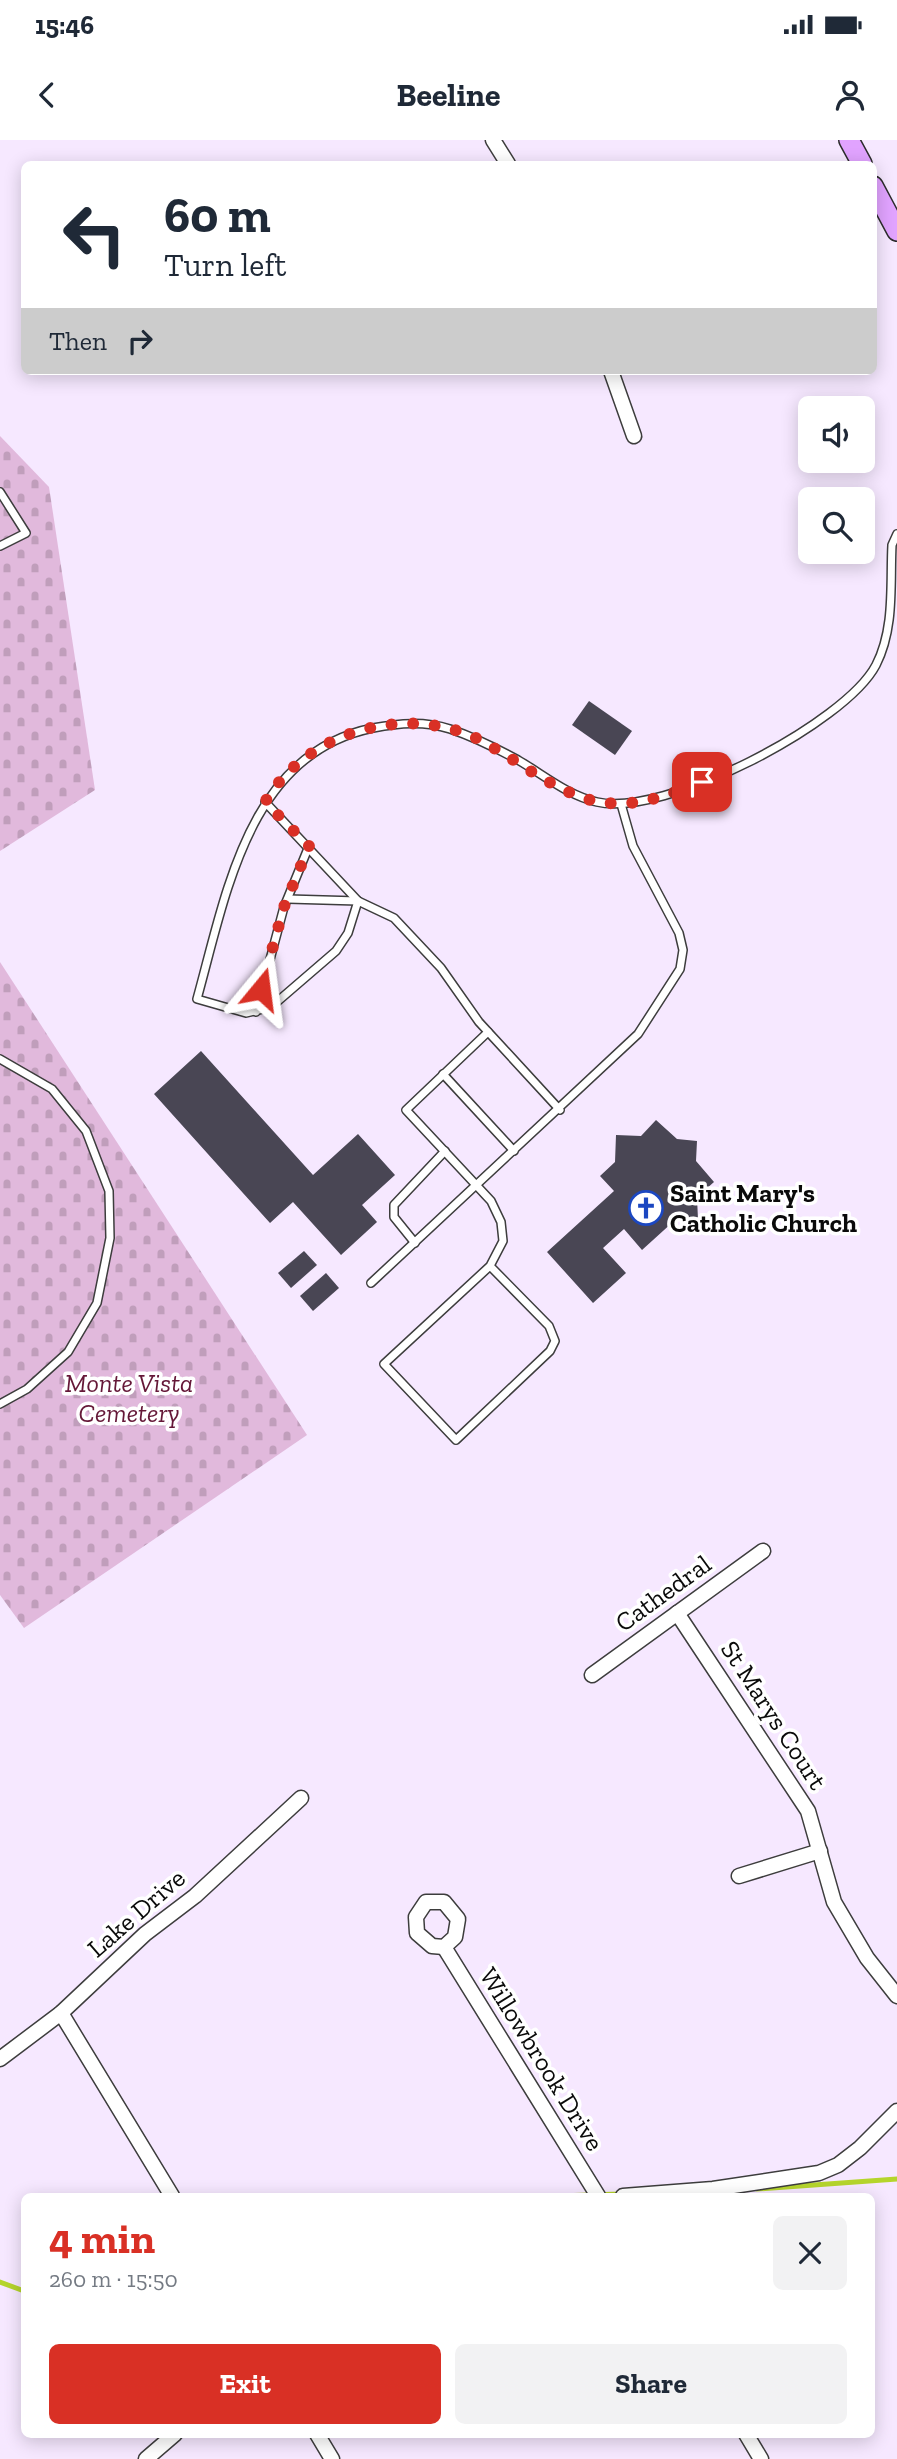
<!DOCTYPE html>
<meta charset="utf-8">
<style>
body{margin:0;font-family:"Zilla Slab",serif;background:#f2f2f3;color:#1f2937;height:100vh;display:flex;flex-direction:column;font-size:26px;white-space:nowrap}
*{box-sizing:border-box;margin:0}
p{font-size:23px;color:#747a83}
.icon{flex:none;width:38px;height:38px;fill:none;stroke:currentColor;stroke-width:2;stroke-linecap:round;stroke-linejoin:round}
.map{position:relative;flex:1;overflow:hidden}
.drawer{position:absolute;left:21px;top:2053px;width:854px;height:245px;display:flex;flex-direction:column;background:#fff;border-radius:10px;box-shadow:0 4px 18px #0003}
.drawer>*{flex:none}
.guide{position:absolute;left:21px;top:21px;width:856px;height:214px;border-radius:10px;box-shadow:0 4px 18px #0003;background:#fff;color:#1f2937;overflow:hidden}
.tools{position:absolute;left:798px;top:256px;display:grid;gap:14px}
.tools a{display:grid;place-items:center;width:77px;height:77px;border-radius:10px;background:#fff;box-shadow:0 4px 18px #0003;font-size:35px}
.pin{position:absolute;display:grid;place-items:center;width:60px;height:60px;color:#fff;margin:-30px;border-radius:14px;box-shadow:0 4px 10px #0006}
.me{position:absolute;width:77px;margin:-38px;rotate:16deg;stroke-linejoin:round;filter:drop-shadow(0 0 5px #0008)}
.turn{display:flex;align-items:center;gap:24px;height:147px;padding:0 28px;font-size:32px}
.turn .icon{width:91px;height:91px;stroke-width:2.5}
.turn b{display:block;font-size:49px;line-height:60px}
.then{display:flex;align-items:center;height:66px;padding:0 28px;background:#0003;gap:14px;font-size:26px}
.round{display:grid;place-items:center;flex:none;width:74px;height:74px;border-radius:10px;background:#f2f2f3}
.headline{display:flex;align-items:center;justify-content:space-between;height:119px;padding:0 28px}
h1{font-size:42px;font-weight:700;line-height:52px;color:#d93025}
.primary-button{display:flex;gap:14px;margin-top:auto;padding:14px 28px}
.primary-button a{flex:1;height:80px;border-radius:10px;background:#d93025;color:#fff;font-size:28px;font-weight:700;line-height:80px;text-align:center}
.primary-button a+a{background:#f2f2f3;color:#1f2937}
.status{display:flex;justify-content:space-between;align-items:center;height:49px;padding:0 35px;background:#fff;direction:ltr}
.status svg{height:19px;fill:currentColor}
header{display:flex;justify-content:space-between;align-items:center;height:91px;padding:0 28px;background:#fff;font-size:32px;font-weight:700}
.map>svg:first-child{display:block}
</style>
<div class="status"><b>15:46</b><svg viewBox="0 0 49 12"><path d="M0 12V9h3v3zM5 12V6h3v6zM10 12V3h3v9zM15 12V0h3v12zM26 1h20v11H26zM47 4h2v5h-2z"/></svg></div>
<header><svg class="icon" aria-label="back" viewBox="0 0 24 24"><path d="M15 5l-7 7 7 7"/></svg>Beeline<svg class="icon" aria-label="person" viewBox="0 0 24 24"><circle cx="12" cy="8" r="4"/><path d="M4 21q1-7 8-7t8 7"/></svg></header>
<div class="map">
<svg width="897" height="2319" viewBox="0 0 897 2319">
<defs>
<pattern id="cemetery-stones" width="16" height="16" patternUnits="userSpaceOnUse" patternTransform="scale(1.75)"><rect width="16" height="16" fill="#e1b9dc"/><path d="M2 7V4a2 2 0 0 1 4 0v3zM10 15v-3a2 2 0 0 1 4 0v3z" fill="#c09ebb"/></pattern>
</defs>
<rect width="100%" height="100%" fill="#f6e8ff"/>
<g fill="url(#cemetery-stones)">
<path d="M 0,296 L 49,347 L 95,650 L 0,711 Z"/>
<path d="M 0,822 L 307,1295 L 24,1488 L 0,1455 Z"/>
</g>
<g fill="none" stroke-linecap="round" stroke-linejoin="round">
<g stroke="#b5d52c" stroke-width="5">
<path d="M 757,2049 L 897,2039"/>
<path d="M 558,2056 L 621,2054"/>
<path d="M 0,2142 L 24,2151"/>
</g>
</g>
<g fill="#494654">
<path d="M 589,561 L 632,591 L 615,615 L 572,585 Z"/>
<path d="M 201,911 L 313,1035 L 358,994 L 395,1035 L 362,1065 L 377,1082 L 341,1115 L 293,1062 L 270,1083 L 154,954 Z"/>
<path d="M 656,980 L 677,999 L 697,1001 L 696,1021 L 714,1042 L 697,1057 L 698,1080 L 674,1081 L 642,1110 L 624,1089 L 603,1108 L 626,1133 L 593,1163 L 547,1112 L 614,1051 L 600,1036 L 615,1022 L 616,995 L 641,996 Z"/>
<path d="M 304,1111 L 317,1125 L 291,1148 L 278,1133 Z"/>
<path d="M 326,1133 L 339,1148 L 313,1171 L 300,1156 Z"/>
</g>
<g fill="none" stroke-linecap="round" stroke-linejoin="round">
<g stroke="#3d3d3d" stroke-width="10">
<g id="lane">
<path d="M 0,352 L 26,393 L 0,406"/>
<path d="M 265,662 L 358,761 L 348,793 L 336,811 L 271,867 L 246,873 L 197,859 C 226,755 248,613 373,588 C 400,583 424,581 450,589 C 474,597 496,608 518,620 C 544,635 567,655 597,662 C 663,678 845,584 876,525 C 895,488 890,444 892,405 L 897,394"/>
<path d="M 288,759 L 358,761 L 394,778 L 441,828 L 479,882 L 560,970"/>
<path d="M 256,872 L 284,767 L 309,706"/>
<path d="M 488,892 L 406,970 L 491,1061 L 501,1082 L 503,1101 L 490,1126 L 384,1224 L 456,1300 L 550,1211 L 555,1201 L 549,1186 L 490,1126"/>
<path d="M 0,919 L 52,949 L 86,991 L 109,1051 L 110,1098 L 97,1163 L 68,1212 L 27,1249 L 0,1264"/>
<path d="M 443,934 L 514,1011"/>
<path d="M 415,1103 L 394,1077 L 394,1065 L 445,1011"/>
<path d="M 371,1143 L 638,894 L 680,829 L 683,810 L 679,793 L 633,706 L 621,664"/>
</g>
</g>
<g stroke="#3d3d3d" stroke-width="17">
<g id="street">
<path d="M 493,0 L 508,24"/>
<path d="M 611,231 L 634,296"/>
<path d="M 677,1473 L 808,1671 L 834,1762 L 867,1818 L 897,1856"/>
<path d="M 592,1535 L 763,1411"/>
<path d="M 739,1736 L 820,1711"/>
<path d="M 426,1762 L 444,1762 L 458,1779 L 455,1797 L 444,1807 L 432,1806 L 417,1793 L 416,1777 Z"/>
<path d="M 444,1807 L 598,2056"/>
<path d="M 61,1873 L 172,2056"/>
<path d="M 0,1919 L 61,1873 L 145,1794 L 195,1756 L 301,1658"/>
<path d="M 623,2056 L 713,2049 L 819,2033 L 838,2025 L 860,2008 L 897,1971"/>
<path d="M 317,2294 L 332,2319"/>
<path d="M 746,2294 L 761,2319"/>
<path d="M 146,2319 L 175,2294"/>
</g>
</g>
<g stroke="#2c2c2c" stroke-width="22">
<g id="secondary">
<path d="M 849,0 L 862,24"/>
<path d="M 873,46 L 897,91"/>
</g>
</g>
<use href="#lane" stroke="#fff" stroke-width="7"/>
<use href="#street" stroke="#fff" stroke-width="14"/>
<use href="#secondary" stroke="#e1a3ff" stroke-width="19"/>
</g>
<g fill="none" stroke-linecap="round" stroke-linejoin="round">
<path stroke="#d93025" stroke-width="12" stroke-dasharray="0 21.6" d="M 261,849 L 284,767 L 309,706 L 265,662 C 306,592 403,564 476,598 C 514,617 558,655 599,662 C 635,668 669,655 702,642"/>
</g>
<defs>
<g id="church-ring" transform="scale(1.75)"><circle r="9.5" fill="#fff" stroke="#1b47c1" stroke-width="1.5"/><path d="M-1.2-6h2.4v3.5h3.3v2.4h-3.3V6h-2.4V-.1h-3.3v-2.4h3.3Z" fill="#1b47c1"/></g>
</defs>
<g fill-rule="evenodd">
<use href="#church-ring" x="646" y="1068"/>
</g>
<g text-anchor="middle" stroke-width="7" stroke-linejoin="round" paint-order="stroke">
<g font-size="26" font-weight="bold" fill="#0a0a0a" stroke="#fff" text-anchor="start">
<text x="670" y="1062">Saint Mary's<tspan x="670" dy="30">Catholic Church</tspan></text>
</g>
<g font-size="26" font-style="italic" fill="#651838" stroke="#fff">
<text x="129" y="1252">Monte Vista<tspan x="129" dy="30">Cemetery</tspan></text>
</g>
<g font-size="26" fill="#0a0a0a" stroke="#fff">
<text transform="translate(663 1453) rotate(-36)" y="9">Cathedral</text>
<text transform="translate(774 1575) rotate(57)" y="9">St Marys Court</text>
<text transform="translate(136 1773) rotate(-41)" y="9">Lake Drive</text>
<text transform="translate(542 1919) rotate(58)" y="9">Willowbrook Drive</text>
</g>
</g>
</svg>
<div class="tools">
<a><svg class="icon" aria-label="sound" viewBox="0 0 24 24"><path d="M4 9h4l5-4v14l-5-4H4zM17 9q2 3 0 6"/></svg></a>
<a><svg class="icon" aria-label="search" viewBox="0 0 24 24"><circle cx="10" cy="10" r="6"/><path d="M15 15l6 6"/></svg></a>
</div>
<div class="pin" style="left:702px;top:642px;background:#d93025"><svg class="icon" aria-label="arrive" viewBox="0 0 24 24"><path d="M6 21V4h12l-3 4 3 4H6"/></svg></div>
<svg class="me" style="left:261px;top:849px" viewBox="-20 -20 40 40"><path d="M0-17L14 15 0 8-14 15z" fill="#d93025" stroke="#fff" stroke-width="4"/></svg>
<div class="guide">
<div class="turn"><svg class="icon" aria-label="left" viewBox="0 0 24 24"><path d="M17 20v-9H6M10 6l-5 5 5 5"/></svg><div><b>60 m</b>Turn left</div></div>
<div class="then">Then<svg class="icon" aria-label="right" viewBox="0 0 24 24"><path d="M7 20v-9h11M14 6l5 5-5 5"/></svg></div>
</div>
<section class="drawer">
<div class="headline"><div><h1>4 min</h1><p>260 m · 15:50</p></div><a class="round"><svg class="icon" aria-label="close" viewBox="0 0 24 24"><path d="M6 6l12 12M18 6L6 18"/></svg></a></div>
<div class="primary-button"><a>Exit</a><a>Share</a></div>
</section>
</div>
